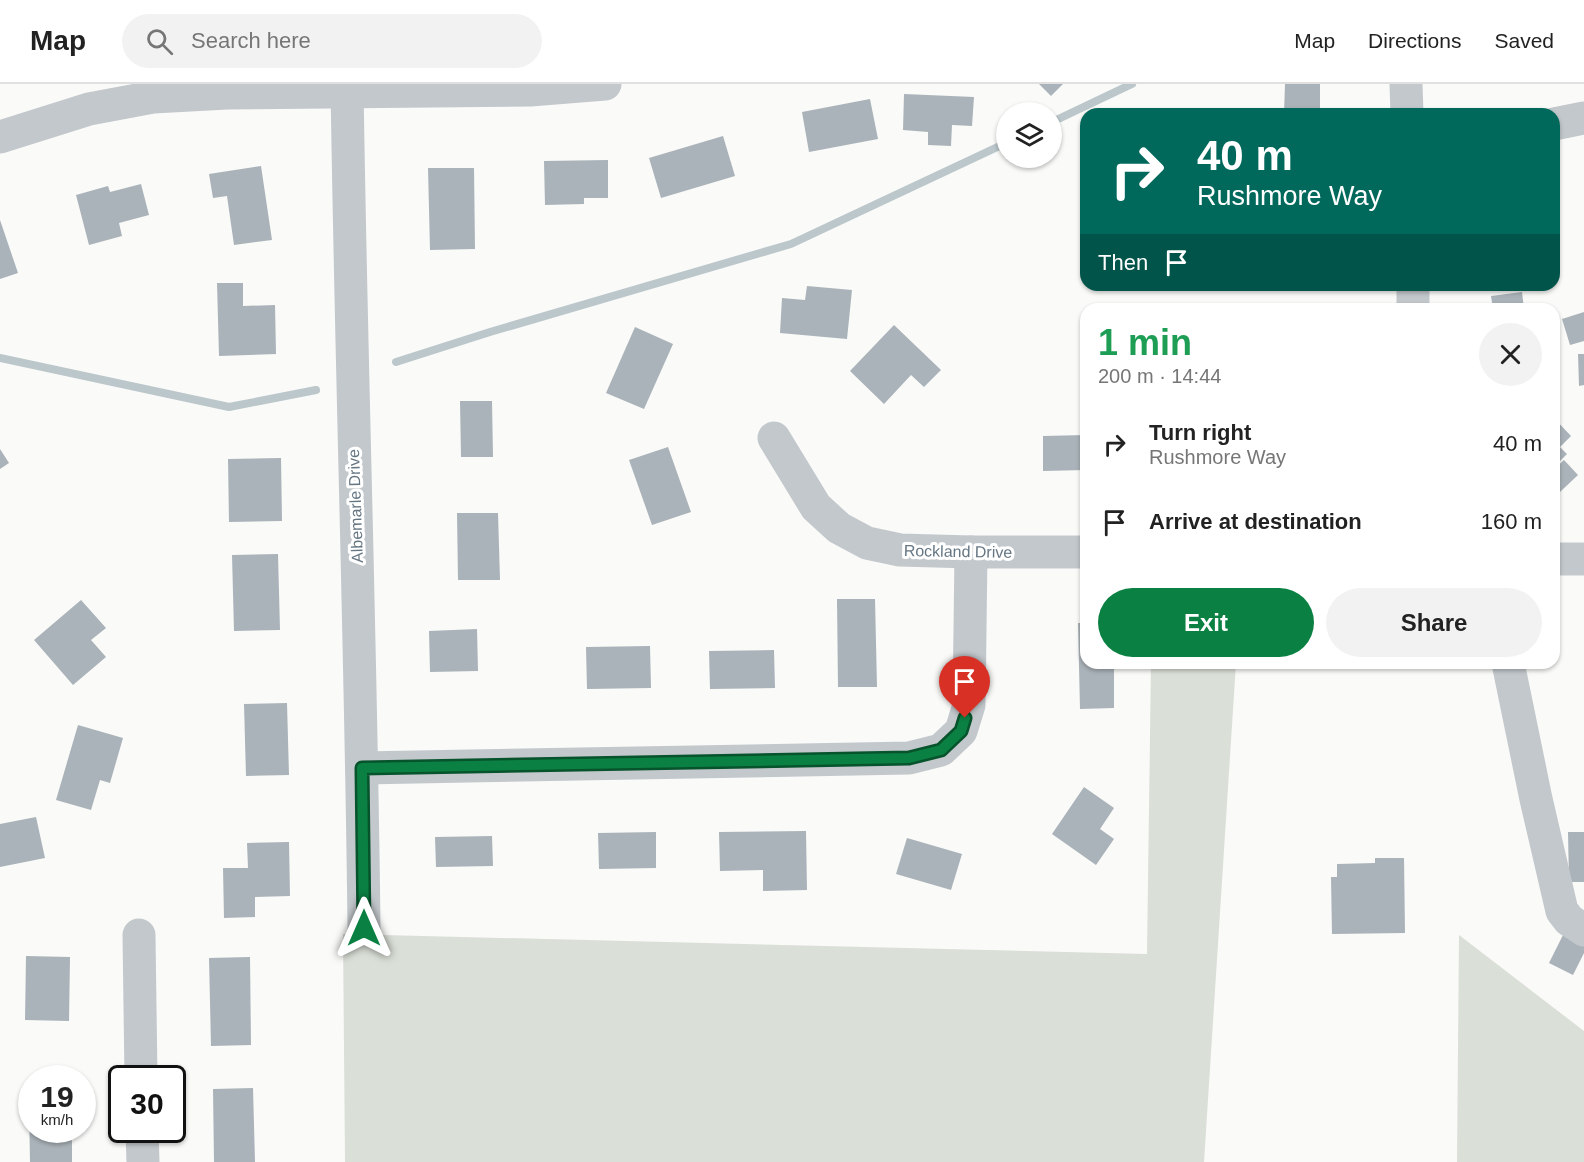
<!DOCTYPE html>
<meta charset="utf-8">
<style>
body{margin:0;font-family:Helvetica,sans-serif;background:#f2f2f2;color:#222;height:100vh;display:flex;flex-direction:column;font-size:22px;white-space:nowrap}
*{box-sizing:border-box;margin:0}
p{font-size:20px;color:#767676}
.icon{flex:none;width:33px;height:33px;fill:none;stroke:currentColor;stroke-width:2;stroke-linecap:round;stroke-linejoin:round}
.map{position:relative;flex:1;overflow:hidden}
.side{position:absolute;left:1080px;top:219px;width:480px;height:366px;display:flex;flex-direction:column;background:#fff;border-radius:18px;box-shadow:0 2px 4px #0004}
.side>*{flex:none}
.hud{position:absolute;left:1080px;top:24px;width:480px;height:183px;border-radius:18px;box-shadow:0 2px 4px #0004;background:#00695c;color:#fff;overflow:hidden}
.controls{position:absolute;left:996px;top:18px;display:grid;gap:12px}
.controls a{display:grid;place-items:center;width:66px;height:66px;border-radius:50%;background:#fff;box-shadow:0 2px 4px #0004;font-size:30px}
.speed{position:absolute;left:18px;top:981px;display:flex;gap:12px;font-size:30px;font-weight:700;text-align:center}
.speed>*{display:grid;place-content:center;width:78px;height:78px;border-radius:50%;background:#fff;box-shadow:0 2px 4px #0004;line-height:1}
.speed small{font-size:15px;font-weight:400}
.speed .limit{border:3px solid #111;border-radius:9px;background:#fff;color:#111}
.pin{position:absolute;display:grid;place-items:center;width:51px;height:51px;color:#fff;margin:-62px -26px;border-radius:50% 50% 50% 0;rotate:-45deg;box-shadow:0 0 6px #0007}
.pin .icon{rotate:45deg}
.me{position:absolute;width:66px;margin:-33px;rotate:0deg;stroke-linejoin:round;filter:drop-shadow(0 0 4px #0008)}
.turn{display:flex;align-items:center;gap:21px;height:126px;padding:0 18px;font-size:27px}
.turn .icon{width:78px;height:78px;stroke-width:2.5}
.turn b{display:block;font-size:42px;line-height:51px}
.then{display:flex;align-items:center;height:57px;padding:0 18px;background:#0003;gap:12px;font-size:22px}
.round{display:grid;place-items:center;flex:none;width:63px;height:63px;border-radius:32px;background:#f2f2f2}
.summary{display:flex;align-items:center;justify-content:space-between;height:102px;padding:0 18px}
h1{font-size:36px;font-weight:800;line-height:45px;color:#1e9e55}
.cta{display:flex;gap:12px;margin-top:auto;padding:12px 18px}
.cta a{flex:1;height:69px;border-radius:36px;background:#0b8043;color:#fff;font-size:24px;font-weight:800;line-height:69px;text-align:center}
.cta a+a{background:#f2f2f2;color:#222}
ul{padding:0;list-style:none}
li{display:flex;align-items:center;gap:18px;height:78px;padding:0 18px}
li div{flex:1}
li b{display:block;font-size:22px}
li em{font-style:normal}
header{display:flex;align-items:center;gap:36px;box-sizing:border-box;height:84px;padding:0 30px;background:#fff;border-bottom:2px solid #e0e0e0}
header strong{font-size:28px}
nav{display:flex;gap:33px;margin-inline-start:auto;font-size:21px}
.search{width:420px;height:54px;background:#f2f2f2;display:flex;align-items:center;gap:15px;box-sizing:border-box;padding:0 21px;border-radius:33px;color:#767676;font-size:22px}
.map>svg:first-child{display:block}
</style>
<header>
<strong>Map</strong>
<div class="search"><svg class="icon" aria-label="search" viewBox="0 0 24 24"><circle cx="10" cy="10" r="6"/><path d="M15 15l6 6"/></svg>Search here</div>
<nav><a>Map</a><a>Directions</a><a>Saved</a></nav>
</header>
<div class="map">
<svg width="1584" height="1078" viewBox="0 0 1584 1078">
<rect width="100%" height="100%" fill="#fafaf8"/>
<g fill="#dadfd7">
<path d="M 1151,579 L 1236,579 L 1204,1078 L 345,1078 L 343,850 L 1147,870 Z"/>
<path d="M 1459,851 L 1584,947 L 1584,1078 L 1457,1078 Z"/>
</g>
<g fill="none" stroke-linecap="round" stroke-linejoin="round">
<g stroke="#bbc7cb" stroke-width="8">
<path d="M 1052,38 L 1132,0"/>
<path d="M 0,274 L 229,323 L 316,306"/>
<path d="M 396,278 L 490,248 L 791,160 L 1006,59"/>
</g>
</g>
<g fill="#aab3b9">
<path d="M 1039,0 L 1063,0 L 1051,12 Z"/>
<path d="M 1285,0 L 1320,0 L 1320,30 L 1284,30 Z"/>
<path d="M 904,10 L 974,13 L 972,42 L 952,41 L 951,62 L 928,61 L 928,48 L 903,46 Z"/>
<path d="M 870,15 L 878,55 L 809,68 L 802,28 Z"/>
<path d="M 723,52 L 735,92 L 661,114 L 649,74 Z"/>
<path d="M 608,76 L 608,114 L 584,114 L 584,120 L 545,121 L 544,77 Z"/>
<path d="M 261,82 L 272,156 L 234,161 L 227,112 L 213,114 L 209,90 Z"/>
<path d="M 428,84 L 474,84 L 475,165 L 430,166 Z"/>
<path d="M 141,100 L 149,131 L 119,139 L 122,152 L 89,161 L 76,111 L 108,102 L 110,108 Z"/>
<path d="M 0,136 L 18,189 L 0,195 Z"/>
<path d="M 217,199 L 243,199 L 243,222 L 275,221 L 276,270 L 219,272 Z"/>
<path d="M 807,202 L 852,206 L 847,255 L 780,249 L 782,214 L 805,216 Z"/>
<path d="M 1522,208 L 1524,225 L 1493,225 L 1491,212 Z"/>
<path d="M 1584,228 L 1584,257 L 1570,261 L 1562,235 Z"/>
<path d="M 894,241 L 941,286 L 924,303 L 911,291 L 884,320 L 850,287 Z"/>
<path d="M 635,243 L 673,260 L 644,325 L 606,309 Z"/>
<path d="M 1578,270 L 1584,270 L 1584,301 L 1579,302 Z"/>
<path d="M 460,317 L 492,317 L 493,373 L 461,373 Z"/>
<path d="M 1554,334 L 1571,352 L 1560,363 L 1567,370 L 1554,383 Z"/>
<path d="M 1086,351 L 1086,386 L 1043,387 L 1043,352 Z"/>
<path d="M 668,363 L 691,428 L 652,441 L 629,376 Z"/>
<path d="M 0,365 L 9,379 L 0,385 Z"/>
<path d="M 281,374 L 282,437 L 229,438 L 228,375 Z"/>
<path d="M 1564,376 L 1578,391 L 1560,408 L 1554,401 L 1554,385 Z"/>
<path d="M 457,429 L 498,429 L 500,496 L 458,496 Z"/>
<path d="M 278,470 L 280,546 L 234,547 L 232,471 Z"/>
<path d="M 837,515 L 875,515 L 877,603 L 838,603 Z"/>
<path d="M 81,516 L 106,544 L 91,556 L 106,573 L 73,601 L 34,556 Z"/>
<path d="M 1078,539 L 1086,539 L 1086,579 L 1114,579 L 1114,624 L 1080,625 Z"/>
<path d="M 477,545 L 478,587 L 430,588 L 429,547 Z"/>
<path d="M 650,562 L 651,604 L 587,605 L 586,563 Z"/>
<path d="M 774,566 L 775,604 L 710,605 L 709,567 Z"/>
<path d="M 287,619 L 289,691 L 246,692 L 244,620 Z"/>
<path d="M 78,641 L 123,654 L 110,699 L 100,696 L 91,726 L 56,716 Z"/>
<path d="M 1084,703 L 1114,724 L 1100,745 L 1114,755 L 1096,781 L 1052,750 Z"/>
<path d="M 36,733 L 45,774 L 0,783 L 0,740 Z"/>
<path d="M 806,747 L 807,806 L 763,807 L 763,786 L 720,787 L 719,748 Z"/>
<path d="M 656,748 L 656,784 L 599,785 L 598,749 Z"/>
<path d="M 1568,748 L 1584,748 L 1584,798 L 1569,798 Z"/>
<path d="M 492,752 L 493,782 L 436,783 L 435,753 Z"/>
<path d="M 907,754 L 962,770 L 951,806 L 896,790 Z"/>
<path d="M 289,758 L 290,812 L 255,813 L 255,833 L 224,834 L 223,784 L 248,784 L 247,759 Z"/>
<path d="M 1375,774 L 1404,774 L 1405,849 L 1332,850 L 1331,793 L 1337,793 L 1337,780 L 1375,779 Z"/>
<path d="M 1564,849 L 1584,859 L 1584,869 L 1573,891 L 1549,879 Z"/>
<path d="M 26,872 L 70,873 L 69,937 L 25,936 Z"/>
<path d="M 250,873 L 251,961 L 211,962 L 209,874 Z"/>
<path d="M 253,1004 L 255,1078 L 214,1078 L 213,1005 Z"/>
<path d="M 29,1022 L 32,1022 L 32,1046 L 72,1046 L 72,1078 L 30,1078 Z"/>
</g>
<g fill="none" stroke-linecap="round" stroke-linejoin="round">
<g stroke="#c3c8cc" stroke-width="33">
<path d="M 347,0 C 351,281 361,562 364,844"/>
<path d="M 1406,0 L 1407,30"/>
<path d="M 1554,40 L 1584,34"/>
<path d="M 0,53 L 89,25 L 153,13 L 227,9 L 530,6 L 605,0"/>
<path d="M 1413,201 L 1413,225"/>
<path d="M 774,354 L 816,423 L 839,444 L 867,459 L 900,466 L 971,468 L 1086,468"/>
<path d="M 1554,475 L 1584,475"/>
<path d="M 1508,579 L 1536,715 L 1562,827 L 1569,836 L 1584,846"/>
<path d="M 362,684 L 909,674 L 941,666 L 961,647 L 969,621 L 971,468"/>
<path d="M 139,851 L 141,994"/>
<path d="M 142,1046 L 143,1078"/>
</g>
</g>
<g fill="none" stroke-linecap="round" stroke-linejoin="round">
<g stroke="#07532c" stroke-width="15">
<path id="route" d="M 364,844 L 362,684 L 909,674 L 941,666 L 961,647 L 965,634"/>
</g>
<use href="#route" stroke="#0b8043" stroke-width="10"/>
</g>
<g text-anchor="middle" stroke-width="6" stroke-linejoin="round" paint-order="stroke">
<g font-size="16" fill="#657683" stroke="#fff">
<text transform="translate(355 422) rotate(-92)" y="6">Albemarle Drive</text>
<text transform="translate(958 467) rotate(1)" y="6">Rockland Drive</text>
</g>
</g>
</svg>
<div class="controls">
<a><svg class="icon" aria-label="layers" viewBox="0 0 24 24"><path d="M12 4l9 5-9 5-9-5zM3 14l9 5 9-5"/></svg></a>
</div>
<div class="speed"><div>19<small>km/h</small></div><div class="limit">30</div></div>
<div class="pin" style="left:965px;top:634px;background:#d93025"><svg class="icon" aria-label="arrive" viewBox="0 0 24 24"><path d="M6 21V4h12l-3 4 3 4H6"/></svg></div>
<svg class="me" style="left:364px;top:844px" viewBox="-20 -20 40 40"><path d="M0-17L14 15 0 8-14 15z" fill="#0b8043" stroke="#fff" stroke-width="4"/></svg>
<div class="hud">
<div class="turn"><svg class="icon" aria-label="right" viewBox="0 0 24 24"><path d="M7 20v-9h11M14 6l5 5-5 5"/></svg><div><b>40 m</b>Rushmore Way</div></div>
<div class="then">Then<svg class="icon" aria-label="arrive" viewBox="0 0 24 24"><path d="M6 21V4h12l-3 4 3 4H6"/></svg></div>
</div>
<section class="side">
<div class="summary"><div><h1>1 min</h1><p>200 m · 14:44</p></div><a class="round"><svg class="icon" aria-label="close" viewBox="0 0 24 24"><path d="M6 6l12 12M18 6L6 18"/></svg></a></div>
<ul>
<li><svg class="icon" aria-label="right" viewBox="0 0 24 24"><path d="M7 20v-9h11M14 6l5 5-5 5"/></svg><div><b>Turn right</b><p>Rushmore Way</p></div><em>40 m</em></li>
<li><svg class="icon" aria-label="arrive" viewBox="0 0 24 24"><path d="M6 21V4h12l-3 4 3 4H6"/></svg><div><b>Arrive at destination</b></div><em>160 m</em></li>
</ul>
<div class="cta"><a>Exit</a><a>Share</a></div>
</section>
</div>
